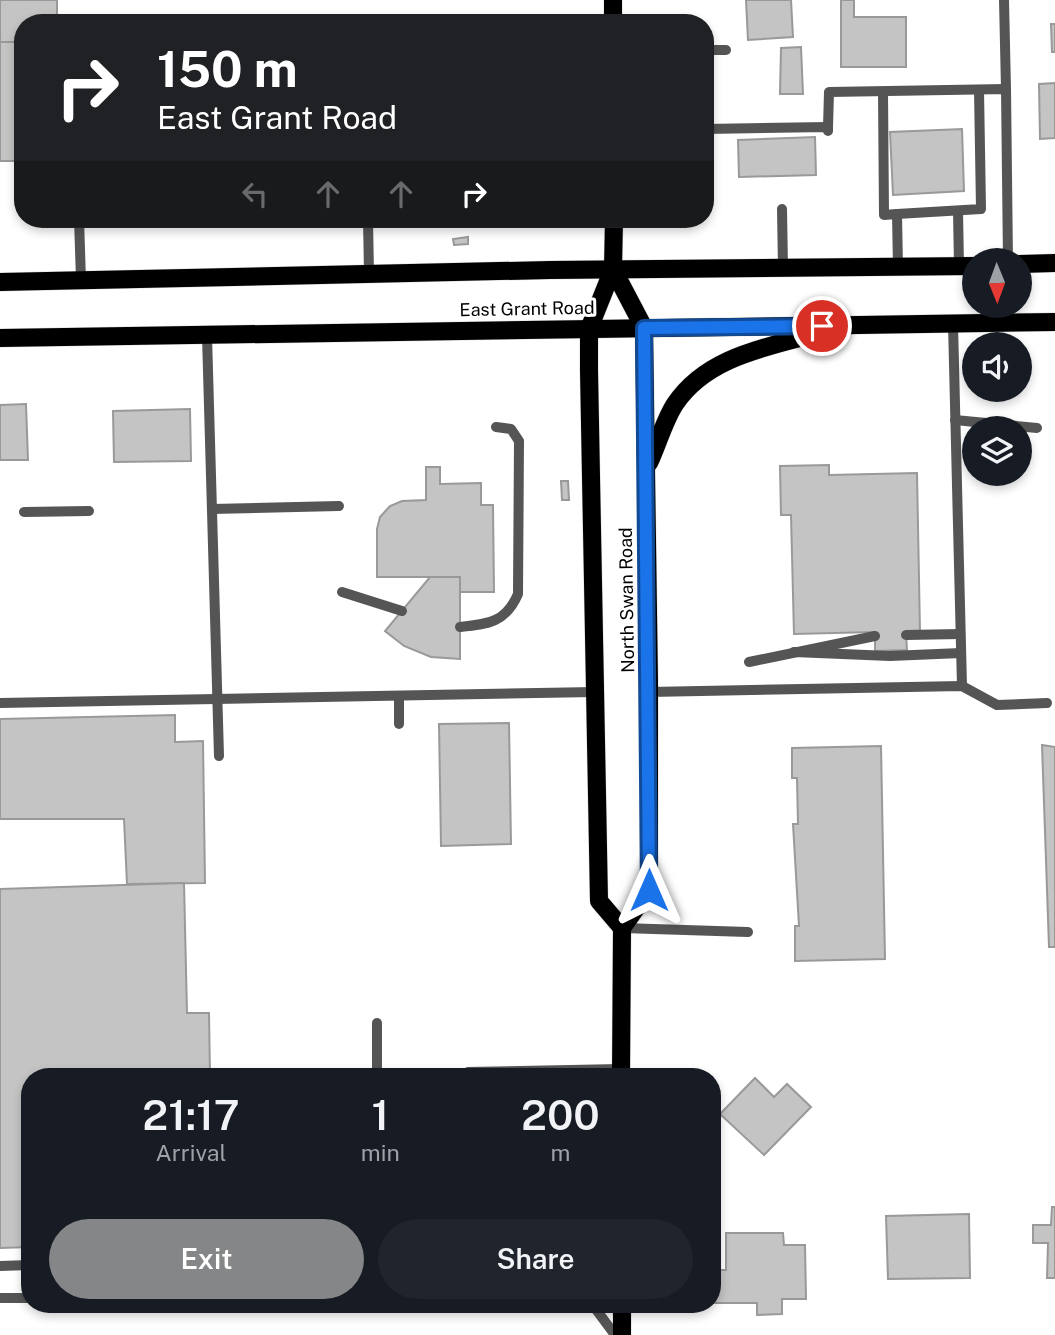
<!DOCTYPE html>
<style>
body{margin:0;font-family:"Public Sans",sans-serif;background:#20242c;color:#f1f3f6;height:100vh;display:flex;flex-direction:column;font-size:26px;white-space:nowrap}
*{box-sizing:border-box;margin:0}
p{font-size:23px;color:#9ea1a6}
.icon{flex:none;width:38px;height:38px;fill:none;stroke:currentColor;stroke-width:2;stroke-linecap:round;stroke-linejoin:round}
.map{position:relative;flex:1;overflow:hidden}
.drawer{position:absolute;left:21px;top:1068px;width:700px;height:245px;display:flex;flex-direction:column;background:#171b24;border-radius:28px;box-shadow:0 4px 10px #0003}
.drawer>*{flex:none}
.guide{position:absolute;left:14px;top:14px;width:700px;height:214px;border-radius:28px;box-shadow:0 4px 10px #0003;background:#202124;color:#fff;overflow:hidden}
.needle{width:46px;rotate:179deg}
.buttons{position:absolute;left:962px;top:248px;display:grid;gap:14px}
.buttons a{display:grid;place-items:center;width:70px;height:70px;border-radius:50%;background:#171b24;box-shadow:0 4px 10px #0003;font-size:35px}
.pin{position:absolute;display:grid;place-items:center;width:60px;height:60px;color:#fff;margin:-30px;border:4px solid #fff;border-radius:50%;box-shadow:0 2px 7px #0007}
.me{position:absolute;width:77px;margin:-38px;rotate:0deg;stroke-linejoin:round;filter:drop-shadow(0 0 5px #0008)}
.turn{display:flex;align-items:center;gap:24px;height:147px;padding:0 28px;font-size:32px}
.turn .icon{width:91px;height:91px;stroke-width:2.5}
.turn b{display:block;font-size:49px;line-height:60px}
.lanes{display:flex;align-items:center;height:66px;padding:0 28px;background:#0003;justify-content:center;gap:35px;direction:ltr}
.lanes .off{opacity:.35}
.eta{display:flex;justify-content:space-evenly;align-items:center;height:119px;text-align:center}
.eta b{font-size:42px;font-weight:600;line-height:49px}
.cta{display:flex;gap:14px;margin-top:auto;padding:14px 28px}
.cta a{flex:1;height:80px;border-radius:42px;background:#858687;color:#fff;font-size:28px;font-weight:600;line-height:80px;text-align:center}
.cta a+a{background:#20242c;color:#f1f3f6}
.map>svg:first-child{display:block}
</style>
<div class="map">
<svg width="1055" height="1335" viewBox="0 0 1055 1335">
<rect width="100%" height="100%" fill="#fff"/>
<g fill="#c4c4c4" stroke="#999" stroke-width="2">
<path d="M 0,0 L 57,0 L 57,23 L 23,23 L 23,42 L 0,42 Z"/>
<path d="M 746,0 L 791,0 L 793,37 L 748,40 Z"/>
<path d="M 841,0 L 854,0 L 854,17 L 906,17 L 906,67 L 841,67 Z"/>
<path d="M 1051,24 L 1055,24 L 1055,52 L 1052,52 Z"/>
<rect x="0" y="42" width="23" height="119"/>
<path d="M 801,47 L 803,94 L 780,94 L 781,48 Z"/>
<path d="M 1055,83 L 1055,138 L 1040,139 L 1039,84 Z"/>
<path d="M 962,129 L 964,191 L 893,195 L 890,132 Z"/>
<path d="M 815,137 L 816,175 L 739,177 L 738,140 Z"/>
<path d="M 468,237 L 468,244 L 454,245 L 453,239 Z"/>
<path d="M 26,404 L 28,460 L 0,460 L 0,405 Z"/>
<path d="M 190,409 L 191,461 L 114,462 L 113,411 Z"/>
<path d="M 829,465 L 829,475 L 917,473 L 920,632 L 906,632 L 907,650 L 875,651 L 875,632 L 794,634 L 791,515 L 781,515 L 780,466 Z"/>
<path d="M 426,467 L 440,467 L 440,484 L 481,483 L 481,505 L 493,505 L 494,592 L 460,592 L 460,577 L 377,577 L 377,529 L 380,517 L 390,506 L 402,501 L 426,500 Z"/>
<path d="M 561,481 L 568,481 L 569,500 L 562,500 Z"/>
<path d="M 430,577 L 460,577 L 460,659 L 431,657 L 404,646 L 385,631 Z"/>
<path d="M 175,715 L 175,742 L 203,741 L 205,883 L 127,884 L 124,819 L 0,819 L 0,719 Z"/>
<path d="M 509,723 L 511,844 L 441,846 L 439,724 Z"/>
<path d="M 1042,745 L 1055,747 L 1055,947 L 1049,947 Z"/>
<path d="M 881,746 L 885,959 L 795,961 L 795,926 L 799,926 L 793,824 L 798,824 L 797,778 L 792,778 L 792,748 Z"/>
<path d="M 184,883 L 187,1013 L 209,1013 L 210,1076 L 30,1076 L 30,1247 L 0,1248 L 0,889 Z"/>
<path d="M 755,1078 L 774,1097 L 787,1084 L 811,1107 L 764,1155 L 720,1114 Z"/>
<path d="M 1052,1207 L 1055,1207 L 1055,1278 L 1047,1278 L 1048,1243 L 1033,1243 L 1033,1225 L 1051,1225 Z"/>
<path d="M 969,1214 L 970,1278 L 888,1279 L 886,1216 Z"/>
<path d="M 726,1233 L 783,1233 L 784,1245 L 805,1245 L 806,1299 L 782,1299 L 782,1314 L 757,1315 L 757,1303 L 712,1303 L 712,1270 L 726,1270 Z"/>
</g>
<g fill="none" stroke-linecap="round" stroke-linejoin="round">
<g stroke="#dbdbdb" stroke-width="19">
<g id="primary">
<path d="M 613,0 L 613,23"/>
<path d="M 614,219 L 613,269 L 589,329 L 589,370 L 599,901 L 622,928"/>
<path d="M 1020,264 L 1055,263"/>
<path d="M 613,269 L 644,328 L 649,682 L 649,890 L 622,928 L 621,1076"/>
<path d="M 0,282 L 550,270 L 975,266"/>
<path d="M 0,338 L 1055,322"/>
<path d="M 649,463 C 658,444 664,421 675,404 C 708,355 770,347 821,332"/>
<path d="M 622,1304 L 622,1335"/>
</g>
</g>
<g stroke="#555" stroke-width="10">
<path d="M 1004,0 L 1006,89"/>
<path d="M 705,50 L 726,50"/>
<path d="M 883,92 L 884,215 L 897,214"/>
<path d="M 828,127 L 829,92 L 1006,89 L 1008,261"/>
<path d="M 705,129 L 828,127 L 828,131"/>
<path d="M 782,209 L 783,268"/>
<path d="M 958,211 L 959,266"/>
<path d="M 79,219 L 81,280"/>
<path d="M 368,219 L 369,274"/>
<path d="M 898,267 L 897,214 L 981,209 L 979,90"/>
<path d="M 953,324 L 962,686"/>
<path d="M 207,336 L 219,756"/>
<path d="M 955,420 L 1037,428"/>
<path d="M 212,509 L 339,506"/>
<path d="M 24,512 L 89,511"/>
<path d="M 342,592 L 402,611"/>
<path d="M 460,627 C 489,624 506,622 518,594 L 519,441 L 511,429 L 496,427"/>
<path d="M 906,635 L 960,634"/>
<path d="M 794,652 L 890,656 L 961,653"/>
<path d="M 749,662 L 875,636"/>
<path d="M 649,692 L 962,686 L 997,705 L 1047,703"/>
<path d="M 399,696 L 399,724"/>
<path d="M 0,703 L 595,692"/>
<path d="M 622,928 L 748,932"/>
<path d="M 377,1023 L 377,1076"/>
<path d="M 461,1076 L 468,1072 L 621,1069"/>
<path d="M 0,1266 L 30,1265"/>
<path d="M 0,1298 L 30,1298"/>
<path d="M 592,1304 L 615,1335"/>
</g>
<use href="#primary" stroke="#000" stroke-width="18"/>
</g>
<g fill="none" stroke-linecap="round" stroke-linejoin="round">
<g stroke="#114b97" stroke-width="18">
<path id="route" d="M 649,890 L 644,328 L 822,326"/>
</g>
<use href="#route" stroke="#1a73e8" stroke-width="12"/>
</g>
<g text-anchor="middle" stroke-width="6" stroke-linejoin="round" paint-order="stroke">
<g font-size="18" fill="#000" stroke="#fff">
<text transform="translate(527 309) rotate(-1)" y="6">East Grant Road</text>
<text transform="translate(627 600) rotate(-91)" y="6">North Swan Road</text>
</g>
</g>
</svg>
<div class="buttons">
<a><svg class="needle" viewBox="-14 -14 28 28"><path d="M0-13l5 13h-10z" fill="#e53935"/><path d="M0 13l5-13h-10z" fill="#9ea1a6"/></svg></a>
<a><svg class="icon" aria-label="sound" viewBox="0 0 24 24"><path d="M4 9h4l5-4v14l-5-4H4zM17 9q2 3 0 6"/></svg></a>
<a><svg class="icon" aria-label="layers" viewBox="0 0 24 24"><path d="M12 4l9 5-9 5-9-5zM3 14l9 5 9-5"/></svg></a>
</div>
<div class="pin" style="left:822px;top:326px;background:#d93025"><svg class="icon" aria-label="arrive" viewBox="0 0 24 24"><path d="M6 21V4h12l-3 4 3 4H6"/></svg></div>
<svg class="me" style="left:649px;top:890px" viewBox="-20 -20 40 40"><path d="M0-17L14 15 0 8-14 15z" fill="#1a73e8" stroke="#fff" stroke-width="4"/></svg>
<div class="guide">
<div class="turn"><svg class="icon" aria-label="right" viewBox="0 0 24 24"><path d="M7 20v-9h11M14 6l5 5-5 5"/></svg><div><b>150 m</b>East Grant Road</div></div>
<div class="lanes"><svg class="icon off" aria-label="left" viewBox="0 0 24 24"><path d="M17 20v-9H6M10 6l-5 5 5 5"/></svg><svg class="icon off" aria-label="ahead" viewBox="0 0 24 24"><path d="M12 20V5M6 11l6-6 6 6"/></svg><svg class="icon off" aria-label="ahead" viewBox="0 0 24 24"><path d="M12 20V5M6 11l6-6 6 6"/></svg><svg class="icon" aria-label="right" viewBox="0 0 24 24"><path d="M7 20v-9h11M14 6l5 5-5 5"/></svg></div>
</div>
<section class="drawer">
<div class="eta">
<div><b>21:17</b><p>Arrival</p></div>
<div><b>1</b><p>min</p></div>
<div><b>200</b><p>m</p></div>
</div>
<div class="cta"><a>Exit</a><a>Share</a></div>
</section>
</div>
